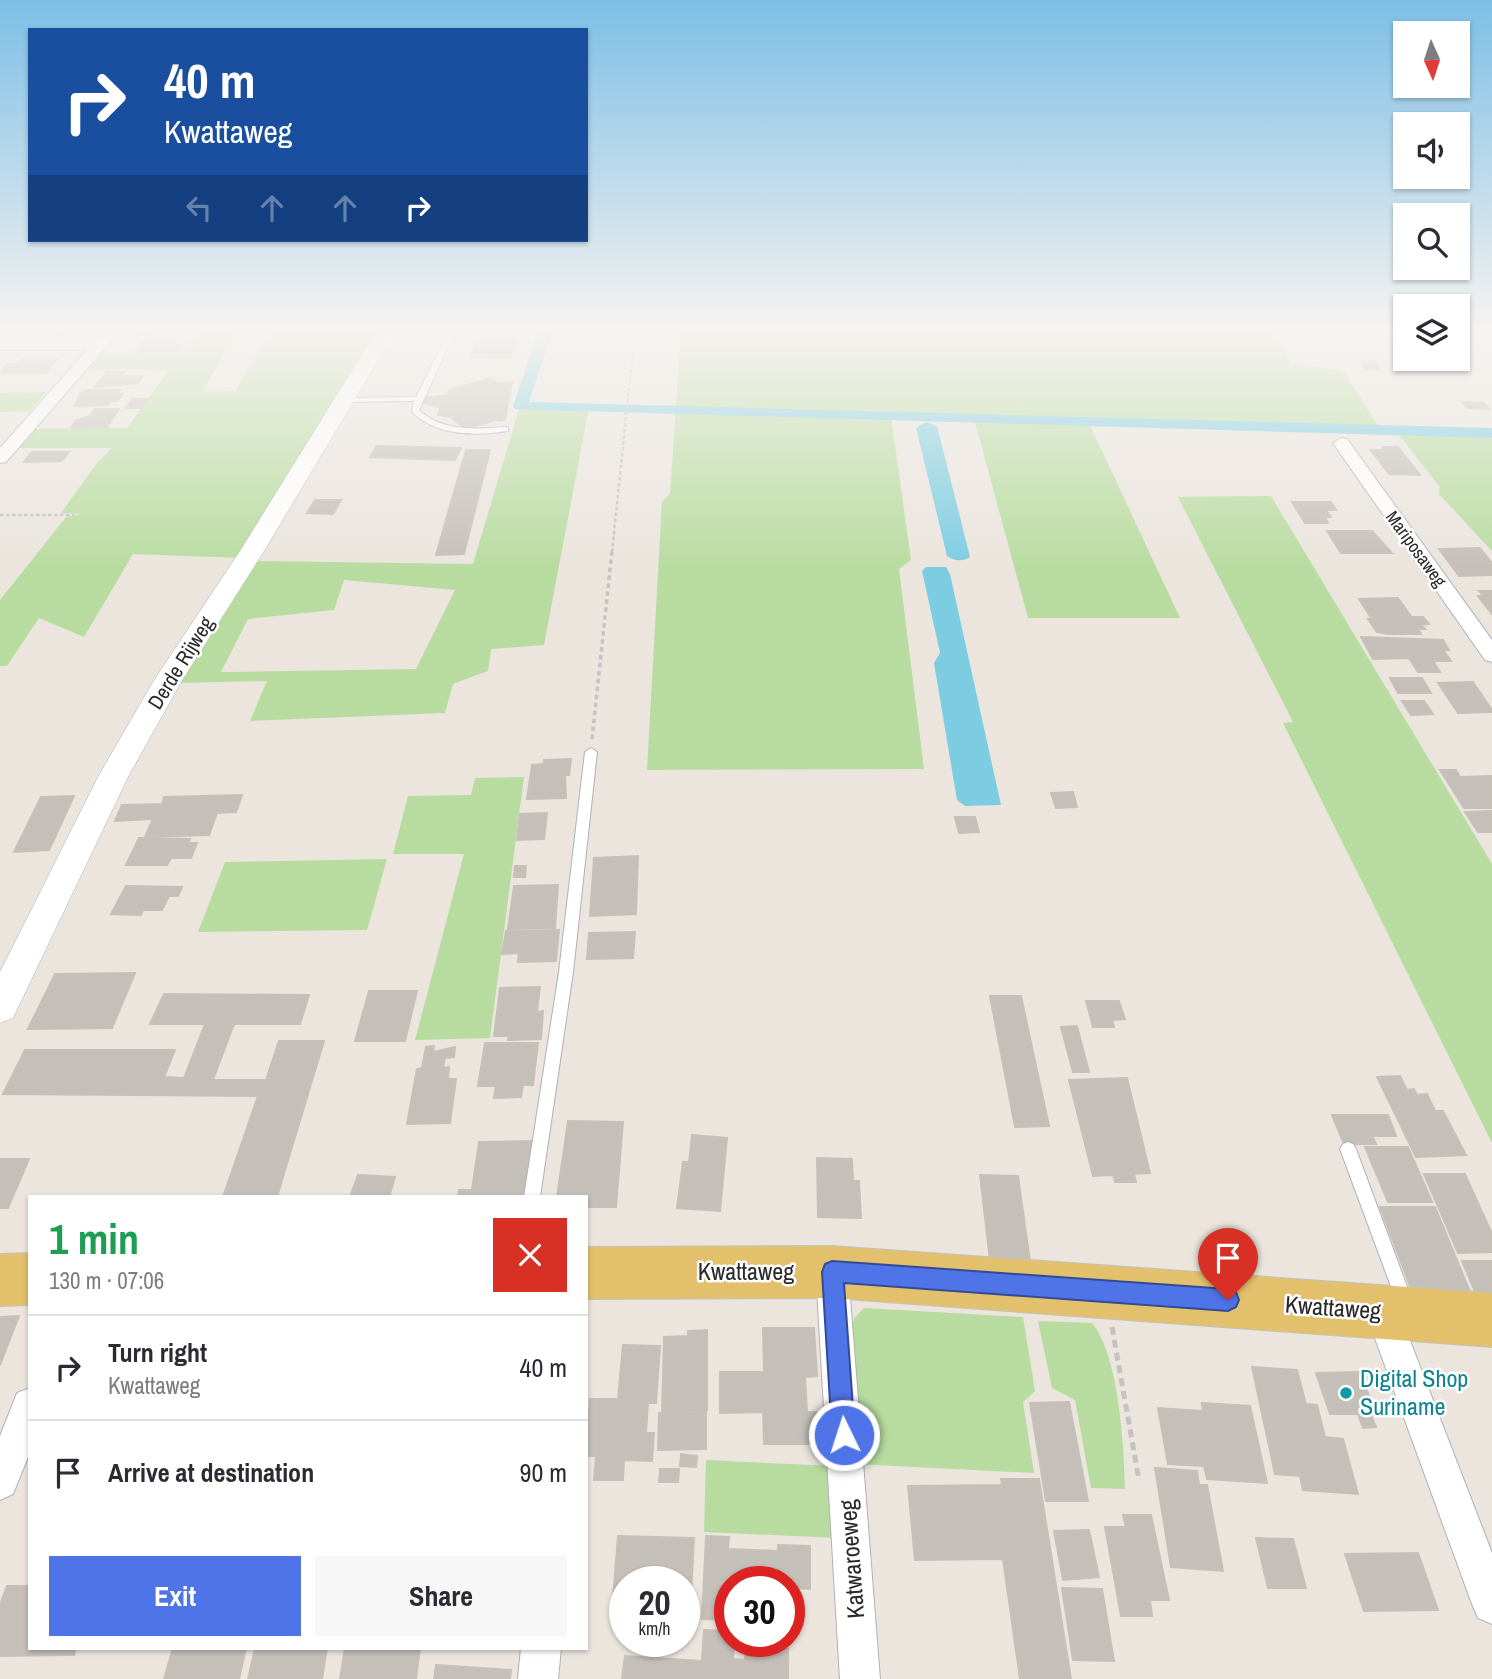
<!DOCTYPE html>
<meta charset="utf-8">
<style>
body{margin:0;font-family:"Archivo Narrow",sans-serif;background:#f7f7f7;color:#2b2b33;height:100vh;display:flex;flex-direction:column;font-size:26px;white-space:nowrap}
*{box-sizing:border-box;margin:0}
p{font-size:23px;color:#7c7c81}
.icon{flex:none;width:38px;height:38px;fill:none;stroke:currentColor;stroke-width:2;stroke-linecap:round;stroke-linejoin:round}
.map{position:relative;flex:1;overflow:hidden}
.drawer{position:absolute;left:28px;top:1195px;width:560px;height:455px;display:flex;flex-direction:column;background:#fff;border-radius:0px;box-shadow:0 2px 5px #0004}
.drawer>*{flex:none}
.guide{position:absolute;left:28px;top:28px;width:560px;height:214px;border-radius:0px;box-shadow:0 2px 5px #0004;background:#1a4fa0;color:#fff;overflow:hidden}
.needle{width:46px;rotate:177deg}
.fabs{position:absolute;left:1393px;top:21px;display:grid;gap:14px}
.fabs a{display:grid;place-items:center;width:77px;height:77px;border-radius:0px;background:#fff;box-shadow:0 2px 5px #0004;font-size:35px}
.speed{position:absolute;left:609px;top:1566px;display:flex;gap:14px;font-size:35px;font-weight:700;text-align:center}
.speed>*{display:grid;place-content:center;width:91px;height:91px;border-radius:50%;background:#fff;box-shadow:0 2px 5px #0004;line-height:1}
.speed small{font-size:18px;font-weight:400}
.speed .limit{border:10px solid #d22;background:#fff;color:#111}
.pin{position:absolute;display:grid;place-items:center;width:60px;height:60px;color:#fff;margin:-72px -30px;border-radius:50% 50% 50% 0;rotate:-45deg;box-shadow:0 0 7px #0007}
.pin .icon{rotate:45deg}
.me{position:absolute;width:77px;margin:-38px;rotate:356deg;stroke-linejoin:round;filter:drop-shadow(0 0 5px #0008)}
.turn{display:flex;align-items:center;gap:24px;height:147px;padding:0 21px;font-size:32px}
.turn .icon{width:91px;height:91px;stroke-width:2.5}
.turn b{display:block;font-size:49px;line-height:60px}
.lanes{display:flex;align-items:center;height:66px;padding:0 21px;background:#0003;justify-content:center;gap:35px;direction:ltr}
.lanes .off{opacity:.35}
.round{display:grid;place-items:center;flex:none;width:74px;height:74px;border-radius:0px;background:#f7f7f7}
.overview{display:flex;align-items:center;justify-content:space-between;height:119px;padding:0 21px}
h1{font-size:42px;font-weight:700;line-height:52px;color:#1e9e55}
.button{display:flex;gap:14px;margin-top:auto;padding:14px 21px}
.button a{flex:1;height:80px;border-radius:0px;background:#4f74e7;color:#fff;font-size:28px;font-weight:700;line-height:80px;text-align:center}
.button a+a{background:#f7f7f7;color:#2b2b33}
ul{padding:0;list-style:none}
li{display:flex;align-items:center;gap:21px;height:105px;padding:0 21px;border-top:2px solid #e1e1e2}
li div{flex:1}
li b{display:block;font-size:26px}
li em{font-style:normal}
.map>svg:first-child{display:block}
</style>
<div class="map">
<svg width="1492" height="1679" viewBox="0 0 1492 1679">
<rect width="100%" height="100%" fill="#ebe5de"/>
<g fill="#b8dca0" fill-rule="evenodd">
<path d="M 198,332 L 237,332 L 202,392 L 235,391 L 271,332 L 381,332 L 242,558 L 133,554 L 84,637 L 39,618 L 7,666 L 0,666 L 0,600 L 66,517 L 81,514 L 61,513 L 97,463 L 112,448 L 12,448 L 28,429 L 127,428 L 169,370 L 79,370 L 93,353 L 182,352 Z"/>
<path d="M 681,332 L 1273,332 L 1291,364 L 1343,371 L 1380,429 L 1088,421 L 1180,618 L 1028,618 L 974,418 L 891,416 L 911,560 L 899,569 L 924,769 L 647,770 L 662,502 L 670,494 Z"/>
<path d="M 46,392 L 30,411 L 0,412 L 0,393 Z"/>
<path d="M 520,406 L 589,407 L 544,645 L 491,649 L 488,671 L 453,684 L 445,713 L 250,721 L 267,681 L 177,683 L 257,561 L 473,564 ZM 344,580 L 455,590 L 416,669 L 221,672 L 248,619 L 334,610 Z"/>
<path d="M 1395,430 L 1492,433 L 1492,551 L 1439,494 L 1440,487 Z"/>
<path d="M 1271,496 L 1492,864 L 1492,1143 L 1283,723 L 1293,722 L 1178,497 Z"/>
<path d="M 524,777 L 490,1038 L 415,1040 L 464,854 L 393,854 L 408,796 L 471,795 L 475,778 Z"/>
<path d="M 387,859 L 367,930 L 198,932 L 225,862 Z"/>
<path d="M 864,1308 L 1023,1317 L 1035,1391 L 1023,1402 L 1034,1473 L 855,1464 L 848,1337 L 855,1317 Z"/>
<path d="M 1038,1321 L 1092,1323 C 1119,1356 1124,1446 1125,1489 L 1091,1488 L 1075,1400 L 1052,1388 Z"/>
<path d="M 706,1460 L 834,1466 L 838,1538 L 704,1532 Z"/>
</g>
<g fill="#7ccde2">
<path d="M 926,422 L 937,426 L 970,557 C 963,562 954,561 947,556 L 916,428 Z"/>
<path d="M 926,567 L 946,567 L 950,574 L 1001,805 L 965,806 L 957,800 L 934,663 L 940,653 L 922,571 Z"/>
</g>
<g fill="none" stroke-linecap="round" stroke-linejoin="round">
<path fill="#7ccde2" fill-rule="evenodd" d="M 538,332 L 552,332 L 529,402 L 1492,428 L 1492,438 L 515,409 L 513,406 Z"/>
</g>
<g fill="#c4bfb9" stroke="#c6c0b8" stroke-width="2">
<path d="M 54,332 L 89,332 L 50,337 Z"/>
<path d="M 136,332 L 179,332 L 143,336 L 134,336 Z"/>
<path d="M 179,337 L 173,344 L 184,344 L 179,351 L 135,352 L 145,338 Z"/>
<path d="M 479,338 L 518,339 L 510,358 L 470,357 Z"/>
<path d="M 22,359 L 58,359 L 47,368 L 50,368 L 46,373 L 0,373 L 7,364 L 18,364 Z"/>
<path d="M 1360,362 L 1375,362 L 1380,369 L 1365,369 Z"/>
<path d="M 107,372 L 124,372 L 121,376 L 143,376 L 138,383 L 95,387 Z"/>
<path d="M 490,378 L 499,383 L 512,382 L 505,420 L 499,421 L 492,418 L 489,419 L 493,421 L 466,429 L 453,419 L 456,418 L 438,415 L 440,407 L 424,403 L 426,398 L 448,395 L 449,390 Z"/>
<path d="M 88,390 L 120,390 L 117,394 L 123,394 L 118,401 L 110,401 L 108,405 L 75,406 L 80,393 Z"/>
<path d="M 132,399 L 149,399 L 142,408 L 126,408 Z"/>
<path d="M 1462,402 L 1484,403 L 1489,409 L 1467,408 Z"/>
<path d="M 95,409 L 119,409 L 107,427 L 71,428 L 76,420 L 90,416 Z"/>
<path d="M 377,446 L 461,448 L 455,460 L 370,457 Z"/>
<path d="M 1383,447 L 1398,447 L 1420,475 L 1389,474 L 1371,450 L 1385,450 Z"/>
<path d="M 466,450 L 490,450 L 464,554 L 436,555 Z"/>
<path d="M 32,452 L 69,452 L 62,461 L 24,462 Z"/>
<path d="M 315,500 L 341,500 L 333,514 L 307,513 Z"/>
<path d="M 1292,502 L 1331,502 L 1336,510 L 1326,510 L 1331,517 L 1325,517 L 1328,523 L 1305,523 Z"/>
<path d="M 1327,531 L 1372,531 L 1392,553 L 1341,553 Z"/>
<path d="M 1480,548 L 1492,563 L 1492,575 L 1459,576 L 1439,549 Z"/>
<path d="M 1479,591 L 1492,591 L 1492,614 L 1478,596 L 1484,596 Z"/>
<path d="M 1398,598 L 1410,615 L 1370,616 L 1359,599 Z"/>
<path d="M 1378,617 L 1423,617 L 1429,624 L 1421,625 L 1425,629 L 1418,629 L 1421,634 L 1389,634 L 1377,632 L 1368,619 Z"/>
<path d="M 1361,637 L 1443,640 L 1449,650 L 1443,650 L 1451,661 L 1433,661 L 1440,672 L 1418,672 L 1409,658 L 1373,659 Z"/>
<path d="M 1390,678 L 1422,678 L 1431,693 L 1398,693 Z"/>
<path d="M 1473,682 L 1492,710 L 1492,712 L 1458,713 L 1438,683 Z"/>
<path d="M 1402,701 L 1424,701 L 1433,714 L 1411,715 Z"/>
<path d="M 571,759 L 569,775 L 565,775 L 566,798 L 527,799 L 532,765 L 544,764 L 544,760 Z"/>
<path d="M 1440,770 L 1456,770 L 1460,777 L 1492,776 L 1492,808 L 1464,808 Z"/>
<path d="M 1073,792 L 1077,807 L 1056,808 L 1051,793 Z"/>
<path d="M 242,795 L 236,812 L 217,813 L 209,835 L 145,837 L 153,819 L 115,821 L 122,805 L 162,804 L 164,797 Z"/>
<path d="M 74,796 L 49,850 L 14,852 L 41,797 Z"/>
<path d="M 1492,811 L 1492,832 L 1478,832 L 1465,812 Z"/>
<path d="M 547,813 L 544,839 L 517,840 L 520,814 Z"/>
<path d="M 955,817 L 975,817 L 979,832 L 959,833 Z"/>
<path d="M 139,838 L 190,839 L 188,843 L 197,843 L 191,858 L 171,858 L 167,865 L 126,865 Z"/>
<path d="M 638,856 L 636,914 L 590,916 L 594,858 Z"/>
<path d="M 515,866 L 526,866 L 525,877 L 514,877 Z"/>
<path d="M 558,885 L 555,928 L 508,929 L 514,886 Z"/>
<path d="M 126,886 L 182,887 L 178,896 L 169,896 L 162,910 L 143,910 L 141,915 L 111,914 Z"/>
<path d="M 559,930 L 556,961 L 518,962 L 519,953 L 502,954 L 506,931 Z"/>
<path d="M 635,932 L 633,958 L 587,959 L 589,933 Z"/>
<path d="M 135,973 L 112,1028 L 28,1029 L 55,974 Z"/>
<path d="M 540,987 L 537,1012 L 543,1011 L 541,1039 L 508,1040 L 509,1036 L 494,1036 L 500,988 Z"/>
<path d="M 369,991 L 417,991 L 405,1041 L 355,1041 Z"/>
<path d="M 164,994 L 309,995 L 300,1024 L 234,1024 L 213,1080 L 266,1080 L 279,1041 L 324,1041 L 277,1197 L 223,1197 L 258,1096 L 3,1094 L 25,1050 L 175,1050 L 164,1077 L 184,1078 L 205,1024 L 150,1024 Z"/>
<path d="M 990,996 L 1021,996 L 1049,1126 L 1015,1127 Z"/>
<path d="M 1086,1001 L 1119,1001 L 1125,1019 L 1112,1020 L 1114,1027 L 1093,1027 Z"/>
<path d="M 1077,1026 L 1089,1072 L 1073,1072 L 1061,1027 Z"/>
<path d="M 485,1043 L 538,1043 L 533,1085 L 523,1085 L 521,1097 L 494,1098 L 496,1086 L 478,1086 Z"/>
<path d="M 434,1046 L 433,1052 L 455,1047 L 454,1057 L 445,1058 L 443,1068 L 449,1067 L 448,1079 L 456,1079 L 450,1123 L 407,1124 L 417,1069 L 422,1068 L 426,1047 Z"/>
<path d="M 1400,1076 L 1407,1090 L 1414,1089 L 1417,1095 L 1427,1094 L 1435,1111 L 1443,1111 L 1466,1155 L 1416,1157 L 1377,1077 Z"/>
<path d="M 1127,1078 L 1150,1173 L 1134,1174 L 1136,1182 L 1115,1182 L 1113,1175 L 1093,1176 L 1069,1080 Z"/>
<path d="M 1332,1115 L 1388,1115 L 1396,1136 L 1372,1136 L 1376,1144 L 1344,1144 Z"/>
<path d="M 568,1121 L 623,1122 L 616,1207 L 586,1207 L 586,1197 L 557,1197 Z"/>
<path d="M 692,1135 L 727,1138 L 720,1211 L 677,1208 L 683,1162 L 689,1162 Z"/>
<path d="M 531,1141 L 524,1197 L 458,1197 L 459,1190 L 472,1190 L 479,1142 Z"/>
<path d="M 1365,1147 L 1408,1147 L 1432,1202 L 1388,1202 Z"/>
<path d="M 817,1158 L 852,1159 L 853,1181 L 859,1181 L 861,1218 L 818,1217 Z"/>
<path d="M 0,1159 L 29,1159 L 8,1208 L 0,1208 Z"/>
<path d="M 1424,1174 L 1465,1174 L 1492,1234 L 1492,1252 L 1458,1253 Z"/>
<path d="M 358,1175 L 395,1177 L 389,1197 L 350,1197 Z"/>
<path d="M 980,1175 L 1018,1176 L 1030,1262 L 990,1261 Z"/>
<path d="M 1380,1207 L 1435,1207 L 1473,1299 L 1415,1299 Z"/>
<path d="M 1462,1261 L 1492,1261 L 1492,1313 L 1484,1313 Z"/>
<path d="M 19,1316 L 0,1365 L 0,1317 Z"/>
<path d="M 763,1328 L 814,1328 L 817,1376 L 805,1377 L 807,1412 L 817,1412 L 819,1444 L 764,1444 L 763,1412 L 720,1413 L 720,1372 L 764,1372 Z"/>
<path d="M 707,1330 L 707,1410 L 662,1412 L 664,1337 L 688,1336 L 688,1331 Z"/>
<path d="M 623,1345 L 660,1346 L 656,1403 L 648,1403 L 646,1433 L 654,1433 L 652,1461 L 624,1460 L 623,1480 L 594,1480 L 596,1456 L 586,1456 L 590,1399 L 618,1399 Z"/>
<path d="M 1252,1367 L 1297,1370 L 1306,1404 L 1317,1405 L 1325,1437 L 1343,1439 L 1358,1494 L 1303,1490 L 1300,1476 L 1275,1474 Z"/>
<path d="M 1360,1372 L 1376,1415 L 1371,1415 L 1376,1427 L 1363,1428 L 1358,1414 L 1330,1414 L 1316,1373 Z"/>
<path d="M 1069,1402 L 1088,1501 L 1046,1501 L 1030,1403 Z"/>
<path d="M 1202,1403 L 1250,1406 L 1267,1483 L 1207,1479 L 1204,1466 L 1168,1464 L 1158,1408 L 1203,1411 Z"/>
<path d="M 706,1412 L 706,1449 L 658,1450 L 659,1413 Z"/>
<path d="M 681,1454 L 697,1456 L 696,1467 L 680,1466 Z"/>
<path d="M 1155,1468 L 1197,1471 L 1199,1485 L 1207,1485 L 1223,1571 L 1171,1567 Z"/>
<path d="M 660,1469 L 679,1469 L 678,1482 L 659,1482 Z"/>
<path d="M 1001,1479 L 1039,1479 L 1071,1679 L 1020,1679 L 1003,1559 L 915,1560 L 908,1486 L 1002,1485 Z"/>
<path d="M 1123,1515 L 1151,1515 L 1169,1600 L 1150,1600 L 1152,1616 L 1121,1616 L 1105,1527 L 1126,1527 Z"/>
<path d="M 1089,1530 L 1099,1577 L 1063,1580 L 1054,1531 Z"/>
<path d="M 618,1536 L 694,1538 L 690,1613 L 684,1612 L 684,1582 L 625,1582 L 625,1610 L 612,1610 Z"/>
<path d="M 706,1536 L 729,1537 L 728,1549 L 778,1551 L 778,1545 L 810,1546 L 810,1589 L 794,1588 L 789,1599 L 789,1582 L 730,1582 L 730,1620 L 702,1619 Z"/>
<path d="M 1256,1538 L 1293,1539 L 1306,1588 L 1268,1588 Z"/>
<path d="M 1418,1553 L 1438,1610 L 1364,1611 L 1345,1554 Z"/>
<path d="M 7,1586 L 30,1586 L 30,1648 L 76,1648 L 74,1655 L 0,1656 L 0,1605 Z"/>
<path d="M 1062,1588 L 1102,1589 L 1114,1661 L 1073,1660 Z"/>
<path d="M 704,1630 L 730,1631 L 730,1642 L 734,1642 L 733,1659 L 745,1660 L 746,1646 L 788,1649 L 788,1679 L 622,1679 L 625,1656 L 702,1661 Z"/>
<path d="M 173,1648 L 246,1648 L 239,1679 L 164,1679 Z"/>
<path d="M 255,1648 L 327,1648 L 322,1679 L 248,1679 Z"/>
<path d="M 345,1648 L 420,1648 L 416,1679 L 340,1679 Z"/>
<path d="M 436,1665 L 511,1670 L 510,1679 L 434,1679 Z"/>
</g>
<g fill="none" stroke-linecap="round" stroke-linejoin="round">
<g stroke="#aeb1b9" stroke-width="2">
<g id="service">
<path d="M 448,332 L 455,332 L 419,410 C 442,432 475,429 505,427 L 508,427 L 508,431 C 476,436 436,436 412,412 L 414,401 L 345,402 L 341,400 L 345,398 L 416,397 Z"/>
<path d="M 591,748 L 597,752 L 573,972 L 540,1197 L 524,1197 L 559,972 L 585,752 Z"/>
<path d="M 1348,1142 L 1353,1144 L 1356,1149 L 1412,1300 L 1410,1306 L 1404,1308 L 1398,1306 L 1396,1300 L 1340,1149 L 1343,1144 Z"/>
</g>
</g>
<g stroke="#aeb1b9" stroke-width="2">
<g id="minor">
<path d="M 104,332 L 119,332 L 6,462 L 0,463 L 0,448 L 87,350 L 0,350 L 0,342 L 95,342 Z"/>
<path d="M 1341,438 L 1347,439 L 1492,640 L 1492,662 L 1485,660 L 1333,443 Z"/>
<path d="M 832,1256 L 844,1261 L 848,1272 L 880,1679 L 840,1679 L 816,1272 L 820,1261 Z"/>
<path d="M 1382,1294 L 1394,1299 L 1492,1553 L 1492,1624 L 1478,1618 L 1472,1604 L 1365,1311 L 1370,1299 Z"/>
<path d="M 30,1388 L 30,1452 L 13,1494 L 0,1500 L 0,1436 L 17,1393 Z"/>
<path d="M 521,1648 L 561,1648 L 558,1679 L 518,1679 Z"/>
</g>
</g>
<g stroke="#aeb1b9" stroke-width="1">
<path id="tertiary" d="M 376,332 L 395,332 L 264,551 L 181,682 L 128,777 L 13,1018 L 0,1023 L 0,972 L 98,777 L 153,682 L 240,551 Z"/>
</g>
<g stroke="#c3c3c3" stroke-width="2">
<g id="primary">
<path d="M 832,1246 L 1492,1293 L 1492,1347 L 832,1298 L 586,1299 L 586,1247 Z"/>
<path d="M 30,1253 L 30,1305 L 0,1306 L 0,1254 Z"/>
</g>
</g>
<g stroke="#c3c3c3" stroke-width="2.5" stroke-dasharray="3.5 2.5" stroke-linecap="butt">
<path d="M 0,515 L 74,515"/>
<path d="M 612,552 L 635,332"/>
</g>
<path stroke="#c3c3c3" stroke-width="3.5" stroke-dasharray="4.5 3.5" stroke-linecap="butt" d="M 592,739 L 612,551"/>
<path stroke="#c3c3c3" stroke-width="5" stroke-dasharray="8 5" stroke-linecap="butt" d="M 1112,1327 L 1139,1480"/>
<use href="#service" fill="#fff" fill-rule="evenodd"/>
<use href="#minor" fill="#fff" fill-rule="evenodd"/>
<use href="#tertiary" fill="#fff" fill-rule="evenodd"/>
<use href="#primary" fill="#e2c06c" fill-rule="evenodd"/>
</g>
<linearGradient id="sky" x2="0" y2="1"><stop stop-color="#7dbee6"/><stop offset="0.58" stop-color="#f6f3f0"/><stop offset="1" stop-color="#f6f3f0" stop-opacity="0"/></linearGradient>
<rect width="1492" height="568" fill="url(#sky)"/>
<path fill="#4f74e7" stroke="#334b96" stroke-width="2" d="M 832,1261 L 1228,1289 L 1236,1292 L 1239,1300 L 1236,1307 L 1228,1311 L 844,1283 L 855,1435 L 852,1443 L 844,1446 L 835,1443 L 832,1435 L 822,1272 L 825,1264 Z"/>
<circle fill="#0f9aa8" stroke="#fff" stroke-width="2.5" cx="1346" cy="1393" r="7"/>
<g text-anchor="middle" stroke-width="5" stroke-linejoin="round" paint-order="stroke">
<g font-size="18" fill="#2a2a2a" stroke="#fff">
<text transform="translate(1416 549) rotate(54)" y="6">Mariposaweg</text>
</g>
<g font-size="21" fill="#2a2a2a" stroke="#fff">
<text transform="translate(181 663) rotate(-58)" y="7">Derde Rijweg</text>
</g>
<g font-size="24" fill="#2a2a2a" stroke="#fff">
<text x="746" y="1280">Kwattaweg</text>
<text transform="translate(1333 1308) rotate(4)" y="8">Kwattaweg</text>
<text transform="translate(852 1559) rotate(-94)" y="8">Katwaroeweg</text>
</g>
<g font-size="24" fill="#0d838f" stroke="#fff" text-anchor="start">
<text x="1360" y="1387">Digital Shop<tspan x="1360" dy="28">Suriname</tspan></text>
</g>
</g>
</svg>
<div class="fabs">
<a><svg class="needle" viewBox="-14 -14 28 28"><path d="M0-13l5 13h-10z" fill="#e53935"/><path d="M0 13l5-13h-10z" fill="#7c7c81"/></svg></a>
<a><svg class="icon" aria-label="sound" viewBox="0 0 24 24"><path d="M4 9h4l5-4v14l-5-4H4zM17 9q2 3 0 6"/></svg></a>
<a><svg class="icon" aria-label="search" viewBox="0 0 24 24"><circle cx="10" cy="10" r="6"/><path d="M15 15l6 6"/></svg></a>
<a><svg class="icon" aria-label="layers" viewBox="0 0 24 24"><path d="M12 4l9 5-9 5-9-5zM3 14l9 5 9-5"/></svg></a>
</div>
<div class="speed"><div>20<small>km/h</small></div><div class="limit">30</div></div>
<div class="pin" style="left:1228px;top:1300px;background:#d93025"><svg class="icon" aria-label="arrive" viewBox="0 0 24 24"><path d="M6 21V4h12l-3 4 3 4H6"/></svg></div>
<svg class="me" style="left:844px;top:1435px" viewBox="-20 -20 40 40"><circle r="17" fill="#4f74e7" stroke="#fff" stroke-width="3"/><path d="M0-11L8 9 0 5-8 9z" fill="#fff"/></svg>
<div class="guide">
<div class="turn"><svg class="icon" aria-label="right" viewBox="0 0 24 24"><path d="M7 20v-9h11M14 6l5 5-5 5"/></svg><div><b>40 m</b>Kwattaweg</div></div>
<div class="lanes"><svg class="icon off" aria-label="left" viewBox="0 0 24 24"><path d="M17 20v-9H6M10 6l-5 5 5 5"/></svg><svg class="icon off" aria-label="ahead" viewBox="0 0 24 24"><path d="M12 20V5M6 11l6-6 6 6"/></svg><svg class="icon off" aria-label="ahead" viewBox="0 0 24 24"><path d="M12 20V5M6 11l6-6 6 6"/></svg><svg class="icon" aria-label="right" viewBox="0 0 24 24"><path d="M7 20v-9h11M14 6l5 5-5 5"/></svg></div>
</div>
<section class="drawer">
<div class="overview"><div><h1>1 min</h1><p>130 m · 07:06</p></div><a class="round" style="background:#d93025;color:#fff"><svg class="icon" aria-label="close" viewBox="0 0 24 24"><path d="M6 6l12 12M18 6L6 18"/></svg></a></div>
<ul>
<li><svg class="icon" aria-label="right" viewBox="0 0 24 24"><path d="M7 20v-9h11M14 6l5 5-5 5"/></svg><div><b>Turn right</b><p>Kwattaweg</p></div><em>40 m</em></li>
<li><svg class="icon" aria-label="arrive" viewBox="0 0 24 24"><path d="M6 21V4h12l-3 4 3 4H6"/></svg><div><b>Arrive at destination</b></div><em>90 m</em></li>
</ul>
<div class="button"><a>Exit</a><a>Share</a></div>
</section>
</div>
